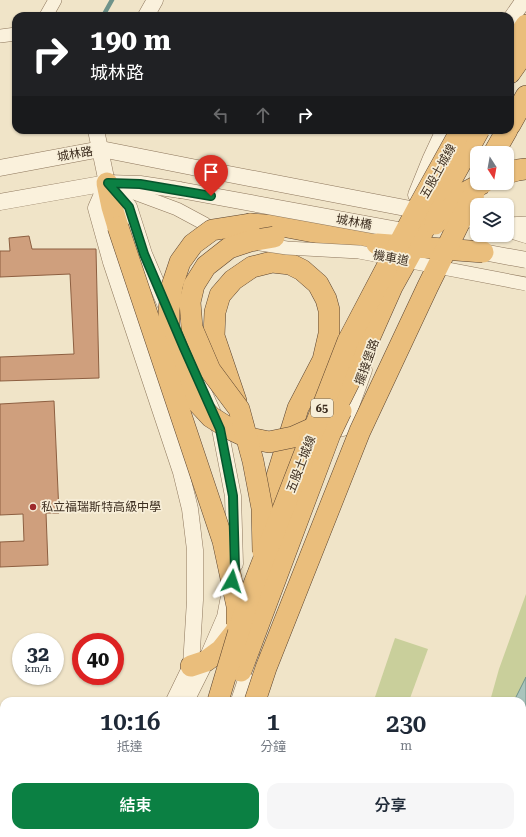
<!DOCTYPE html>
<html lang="zh-TW">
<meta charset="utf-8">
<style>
body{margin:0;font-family:"Roboto Serif","Noto Sans TC",serif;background:#f6f6f7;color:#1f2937;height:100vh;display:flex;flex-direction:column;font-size:15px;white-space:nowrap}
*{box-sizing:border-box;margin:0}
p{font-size:13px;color:#747a83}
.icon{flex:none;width:22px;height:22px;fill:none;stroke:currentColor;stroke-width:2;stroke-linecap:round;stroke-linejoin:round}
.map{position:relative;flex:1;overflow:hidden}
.drawer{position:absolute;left:0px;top:697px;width:526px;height:140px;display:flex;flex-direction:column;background:#fff;border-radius:12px 12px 0 0;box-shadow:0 1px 3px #0004}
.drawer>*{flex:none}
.banner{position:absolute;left:12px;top:12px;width:502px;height:122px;border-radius:12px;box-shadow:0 1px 3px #0004;background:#202124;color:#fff;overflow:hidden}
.needle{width:26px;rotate:169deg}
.tools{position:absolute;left:470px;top:146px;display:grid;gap:8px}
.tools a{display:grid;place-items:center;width:44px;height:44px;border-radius:8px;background:#fff;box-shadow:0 1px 3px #0004;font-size:20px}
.speed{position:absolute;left:12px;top:633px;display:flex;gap:8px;font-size:20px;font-weight:700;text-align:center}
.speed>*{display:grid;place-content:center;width:52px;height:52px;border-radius:50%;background:#fff;box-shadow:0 1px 3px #0004;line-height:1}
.speed small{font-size:10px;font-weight:400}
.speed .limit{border:6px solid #d22;background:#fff;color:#111}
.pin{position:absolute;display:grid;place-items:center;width:34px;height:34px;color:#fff;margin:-41px -17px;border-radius:50% 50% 50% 0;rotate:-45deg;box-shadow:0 0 4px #0007}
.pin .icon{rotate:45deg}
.me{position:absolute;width:44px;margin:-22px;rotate:6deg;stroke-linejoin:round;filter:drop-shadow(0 0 3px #0008)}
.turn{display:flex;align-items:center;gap:14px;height:84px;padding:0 12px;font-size:18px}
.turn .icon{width:52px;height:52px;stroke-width:2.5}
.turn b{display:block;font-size:28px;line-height:34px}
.lanes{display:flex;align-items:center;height:38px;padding:0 12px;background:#0003;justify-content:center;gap:20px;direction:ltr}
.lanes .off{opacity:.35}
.eta{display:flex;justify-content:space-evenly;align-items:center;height:68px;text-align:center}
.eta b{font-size:24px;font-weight:600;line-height:28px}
.primary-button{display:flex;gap:8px;margin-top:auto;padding:8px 12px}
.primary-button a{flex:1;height:46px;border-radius:12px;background:#0b8043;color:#fff;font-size:16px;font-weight:600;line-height:46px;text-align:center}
.primary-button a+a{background:#f6f6f7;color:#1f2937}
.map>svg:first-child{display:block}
</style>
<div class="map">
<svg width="526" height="837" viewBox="0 0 526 837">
<rect width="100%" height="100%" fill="#f0e4c8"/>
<g fill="#c9cf9b">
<path d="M 526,594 L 526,837 L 449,837 L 450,833 L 522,833 L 522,701 L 490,701 L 499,669 Z"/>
<path d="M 395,638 L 428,649 L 409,701 L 385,701 L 375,697 Z"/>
<path d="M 330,833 L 366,833 L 364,837 L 328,837 Z"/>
</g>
<path fill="#a9c4bc" stroke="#6f938a" d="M 526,677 L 526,837 L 467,837 L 467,833 L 522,833 L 522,701 L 514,701 Z"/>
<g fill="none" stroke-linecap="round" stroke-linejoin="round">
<path stroke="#6f938a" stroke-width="4.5" d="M 103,16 L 112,0"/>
</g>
<g fill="#cf9f7d" stroke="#8d5f41">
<path d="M 29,236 L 32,249 L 96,249 L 99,378 L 0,381 L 0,357 L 74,354 L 70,274 L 0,277 L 0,251 L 10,251 L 9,238 Z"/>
<path d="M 54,401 L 59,513 L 46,513 L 48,565 L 0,567 L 0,542 L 24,541 L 23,514 L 0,515 L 0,404 Z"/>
</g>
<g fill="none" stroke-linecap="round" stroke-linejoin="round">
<g stroke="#8d765c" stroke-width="14">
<g id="minor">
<path d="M 46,16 L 55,0"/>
<path d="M 0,36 L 16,34"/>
<path d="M 115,186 L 177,209 L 205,224"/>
<path d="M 507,224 L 526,223"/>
</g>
</g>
<g stroke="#8d765c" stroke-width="17">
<g id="tertiary">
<path d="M 146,16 L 155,0"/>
<path d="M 510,20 L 524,0"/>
<path d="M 96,130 L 107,183"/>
<path d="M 0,168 L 101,149 L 197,168"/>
<path d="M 107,183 L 129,207 L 144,254 L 184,348 L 220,429 L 233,496 L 235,564"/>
<path d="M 107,183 L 96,208 L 111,262 L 181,472 L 190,509 L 195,550 L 195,600 L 191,666 L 174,701"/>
<path d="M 416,195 L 431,158 L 444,130"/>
<path d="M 0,202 L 107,183 L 140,184 L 180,190"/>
<path d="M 507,229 L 526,235"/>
<path d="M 343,428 L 364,370"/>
<path d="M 186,701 L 206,661 L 225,617 L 230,591"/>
<path d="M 239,701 L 253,659"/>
<path d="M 149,833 L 153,837"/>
<path d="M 192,837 L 194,833"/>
</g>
</g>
<g stroke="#5b4430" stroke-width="22">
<g id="trunk">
<path d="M 510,49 L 526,25"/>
<path d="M 510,73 L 526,50"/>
<path d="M 510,125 L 526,96"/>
<path d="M 494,153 L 507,130"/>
<path d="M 507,173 L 518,170 L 526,169"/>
<path d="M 107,183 L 112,207 L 118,227"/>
<path d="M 250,224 L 282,226 L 377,244"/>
<path d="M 236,401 L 214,336 L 215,312 L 220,295 L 233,280 L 252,267 L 272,262 L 290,264 L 302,270 L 318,284 L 326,299 L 329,310 L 329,334 L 323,360 L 298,408 L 273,489 L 264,524"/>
<path d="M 191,666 L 206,661 L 221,650 L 240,626"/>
<path d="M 178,837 L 179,833"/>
<path d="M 213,837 L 214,833"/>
</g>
</g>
<use href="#minor" stroke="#faf1dc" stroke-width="13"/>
<use href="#tertiary" stroke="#faf1dc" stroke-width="16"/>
<use href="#trunk" stroke="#eabe7c" stroke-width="21"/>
<g stroke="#8d765c" stroke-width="14" stroke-linecap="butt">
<path id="minor-bridge" d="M 260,244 L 287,248 L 359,252 L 526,284"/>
</g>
<g stroke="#8d765c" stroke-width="17" stroke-linecap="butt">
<g id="tertiary-bridge">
<path d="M 197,168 L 426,212"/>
<path d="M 180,190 L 415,233"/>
<path d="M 451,216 L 477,221"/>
<path d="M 472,249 L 483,252 L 526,260"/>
</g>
</g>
<g stroke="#5b4430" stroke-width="22" stroke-linecap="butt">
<g id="trunk-bridge">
<path d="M 250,224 L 212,230 L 193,244 L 180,262 L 172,286 L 169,310 L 169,331 L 178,365 L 185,384 L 198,403 L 211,417 L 230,429 L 249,438 L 269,442 L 293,437 L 322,424 L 341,398 L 356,368 L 392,287 L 479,130"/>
<path d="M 435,224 L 468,191 L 483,183"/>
<path d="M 118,227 L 223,541 L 237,606 L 237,624"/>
<path d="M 377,244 L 483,252"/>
<path d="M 263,552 L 262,508 L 253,461 L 239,409 L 210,370 L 192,328 L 190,302 L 194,285 L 206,266 L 229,248 L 250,241 L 274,237"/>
<path d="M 241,671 L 330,434 L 341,411"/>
<path d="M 218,701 L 249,597 L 348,341 L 420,204 L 461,130"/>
<path d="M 255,701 L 266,668 L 360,431 L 428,286 L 474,193"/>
</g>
</g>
<use href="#minor-bridge" stroke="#faf1dc" stroke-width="13"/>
<use href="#tertiary-bridge" stroke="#faf1dc" stroke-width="16"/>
<use href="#trunk-bridge" stroke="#eabe7c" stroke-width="21"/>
</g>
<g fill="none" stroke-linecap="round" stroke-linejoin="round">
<g stroke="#07532c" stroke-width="10">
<path id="route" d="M 211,196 L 140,184 L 108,183 L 129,207 L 144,254 L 184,348 L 220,429 L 233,496 L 235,569 L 232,581"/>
</g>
<use href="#route" stroke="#0b8043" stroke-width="7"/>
</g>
<circle fill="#9e2a2b" stroke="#f7eed8" stroke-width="1.5" cx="33" cy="507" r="4"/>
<g text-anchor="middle" stroke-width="3.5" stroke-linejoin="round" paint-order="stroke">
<rect fill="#f7eed8" stroke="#756857" stroke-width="1" x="311" y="399" width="22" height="18" rx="3"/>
<g font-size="11" font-weight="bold" fill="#3d2e20">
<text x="322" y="412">65</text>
</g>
<g font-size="12" fill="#3d2e20" stroke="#f7eed8">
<text transform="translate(75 154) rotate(-10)" y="4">城林路</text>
<text transform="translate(438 171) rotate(-61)" y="4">五股土城線</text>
<text transform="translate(354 222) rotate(10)" y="4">城林橋</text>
<text transform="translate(391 258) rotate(11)" y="4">機車道</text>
<text transform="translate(367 362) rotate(-70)" y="4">擺接堡路</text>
<text transform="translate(301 464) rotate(-69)" y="4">五股土城線</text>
</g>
<g font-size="12" fill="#3d2e20" stroke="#f7eed8" text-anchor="start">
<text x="41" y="511">私立福瑞斯特高級中學</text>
</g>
</g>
</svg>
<div class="tools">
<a><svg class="needle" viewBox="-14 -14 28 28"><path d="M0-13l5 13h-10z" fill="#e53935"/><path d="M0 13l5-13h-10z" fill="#747a83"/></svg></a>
<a><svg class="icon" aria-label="layers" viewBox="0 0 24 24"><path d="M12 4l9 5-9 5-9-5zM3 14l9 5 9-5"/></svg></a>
</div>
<div class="speed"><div>32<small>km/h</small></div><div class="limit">40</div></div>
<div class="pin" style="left:211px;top:196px;background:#d93025"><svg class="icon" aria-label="arrive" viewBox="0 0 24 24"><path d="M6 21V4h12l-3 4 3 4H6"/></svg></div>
<svg class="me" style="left:232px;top:581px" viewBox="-20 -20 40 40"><path d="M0-17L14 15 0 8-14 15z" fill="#0b8043" stroke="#fff" stroke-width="4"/></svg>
<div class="banner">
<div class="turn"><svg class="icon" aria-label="right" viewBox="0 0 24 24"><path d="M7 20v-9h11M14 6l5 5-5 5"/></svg><div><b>190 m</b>城林路</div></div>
<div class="lanes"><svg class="icon off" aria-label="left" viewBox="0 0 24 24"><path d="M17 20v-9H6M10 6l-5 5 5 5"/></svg><svg class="icon off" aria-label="ahead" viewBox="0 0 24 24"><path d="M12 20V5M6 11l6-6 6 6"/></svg><svg class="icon" aria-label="right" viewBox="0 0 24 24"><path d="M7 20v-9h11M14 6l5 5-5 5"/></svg></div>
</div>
<section class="drawer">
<div class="eta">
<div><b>10:16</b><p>抵達</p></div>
<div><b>1</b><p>分鐘</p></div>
<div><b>230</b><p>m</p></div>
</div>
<div class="primary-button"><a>結束</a><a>分享</a></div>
</section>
</div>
